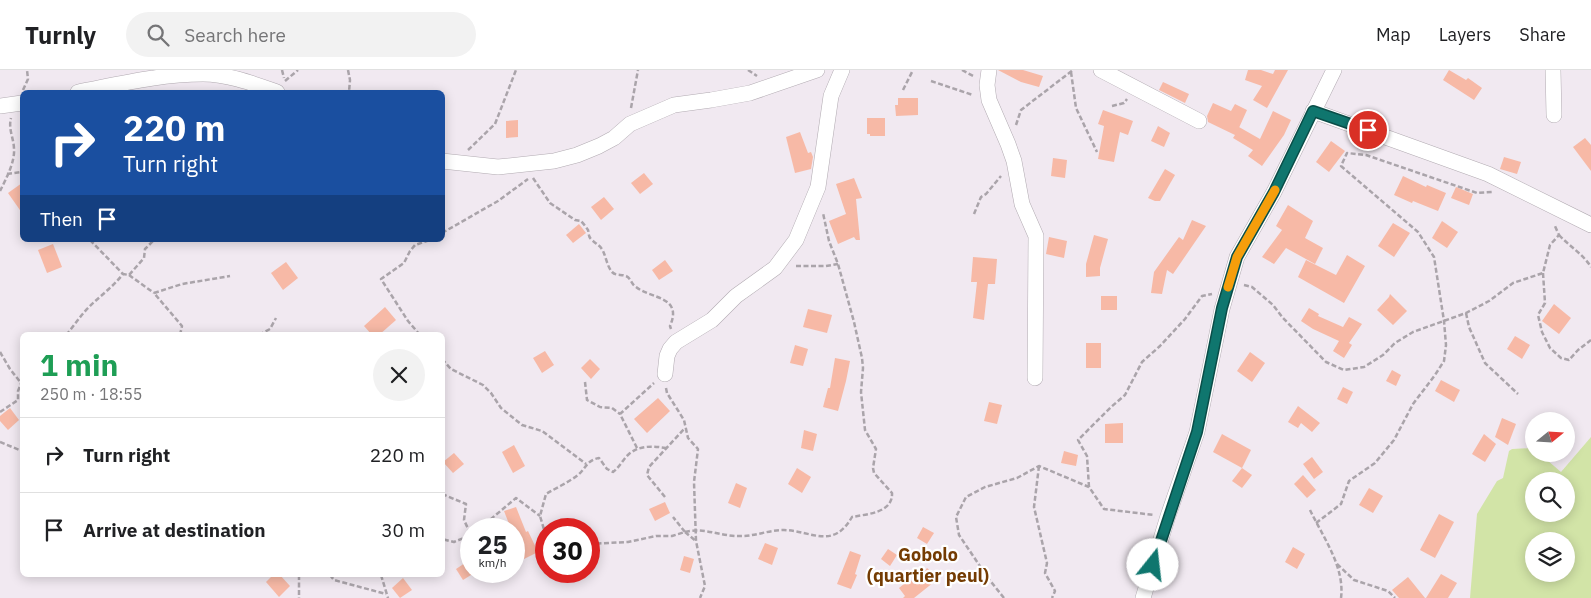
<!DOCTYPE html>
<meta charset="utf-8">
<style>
body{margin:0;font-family:"IBM Plex Sans",sans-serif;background:#f2f2f2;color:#202124;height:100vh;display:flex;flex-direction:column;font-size:19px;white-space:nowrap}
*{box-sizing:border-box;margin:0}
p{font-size:16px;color:#757577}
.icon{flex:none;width:28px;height:28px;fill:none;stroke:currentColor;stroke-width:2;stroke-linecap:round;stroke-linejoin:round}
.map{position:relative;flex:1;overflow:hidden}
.side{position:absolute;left:20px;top:262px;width:425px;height:245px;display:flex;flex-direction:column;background:#fff;border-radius:8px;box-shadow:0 2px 12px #0003}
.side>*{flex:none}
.top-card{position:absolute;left:20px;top:20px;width:425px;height:152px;border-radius:8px;box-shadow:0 2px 12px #0003;background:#1a4fa0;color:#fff;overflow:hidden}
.needle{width:32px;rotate:72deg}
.buttons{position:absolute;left:1525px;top:342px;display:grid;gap:10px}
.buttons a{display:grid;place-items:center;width:50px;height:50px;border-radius:50%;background:#fff;box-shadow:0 2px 12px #0003;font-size:25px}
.speed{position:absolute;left:460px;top:448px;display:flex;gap:10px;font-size:25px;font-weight:700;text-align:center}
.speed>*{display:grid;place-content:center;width:65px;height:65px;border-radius:50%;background:#fff;box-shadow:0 2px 12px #0003;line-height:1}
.speed small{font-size:12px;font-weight:400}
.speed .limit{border:8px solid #d22;background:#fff;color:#111}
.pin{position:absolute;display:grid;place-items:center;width:42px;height:42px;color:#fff;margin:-21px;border:2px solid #fff;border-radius:50%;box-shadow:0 1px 5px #0007}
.me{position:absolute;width:55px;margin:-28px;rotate:16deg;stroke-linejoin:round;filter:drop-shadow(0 0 4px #0008)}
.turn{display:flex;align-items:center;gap:18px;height:105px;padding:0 20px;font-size:22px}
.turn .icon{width:65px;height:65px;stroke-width:2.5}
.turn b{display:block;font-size:35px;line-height:42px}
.then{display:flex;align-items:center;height:48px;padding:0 20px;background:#0003;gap:10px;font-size:19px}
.round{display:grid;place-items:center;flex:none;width:52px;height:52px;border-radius:26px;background:#f2f2f2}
.headline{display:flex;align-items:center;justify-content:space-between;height:85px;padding:0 20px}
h1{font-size:30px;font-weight:700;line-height:38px;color:#1e9e55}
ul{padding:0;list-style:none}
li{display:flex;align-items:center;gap:15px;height:75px;padding:0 20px;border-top:1px solid #e0e0e0}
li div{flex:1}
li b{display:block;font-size:19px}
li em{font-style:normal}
header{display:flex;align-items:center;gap:30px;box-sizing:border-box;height:70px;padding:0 25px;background:#fff;border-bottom:1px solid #e0e0e0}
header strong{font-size:24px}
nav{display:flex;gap:28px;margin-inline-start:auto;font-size:18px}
.search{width:350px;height:45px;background:#f2f2f2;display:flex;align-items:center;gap:12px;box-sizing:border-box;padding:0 18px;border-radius:28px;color:#757577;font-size:19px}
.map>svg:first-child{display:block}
</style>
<header>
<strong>Turnly</strong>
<div class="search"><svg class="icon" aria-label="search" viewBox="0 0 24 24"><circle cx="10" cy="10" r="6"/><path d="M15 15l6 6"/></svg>Search here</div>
<nav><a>Map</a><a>Layers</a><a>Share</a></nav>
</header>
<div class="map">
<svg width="1591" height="528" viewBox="0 0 1591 528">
<rect width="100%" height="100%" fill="#f1e9f1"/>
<path fill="#d2e4a7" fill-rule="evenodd" d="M 1591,367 L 1591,528 L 1470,528 L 1477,444 L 1497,411 L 1503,408 L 1509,381 L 1512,379 L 1532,378 L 1534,379 L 1534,384 L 1540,384 L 1561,402 ZM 1534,411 L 1566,411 L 1566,444 L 1534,444 ZM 1534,471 L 1566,471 L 1566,504 L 1534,504 Z"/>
<g fill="#f7b9a6">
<path d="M 998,0 L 1023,0 L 1043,6 L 1039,17 L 1021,12 Z"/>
<path d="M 1248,0 L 1261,0 L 1273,4 L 1275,0 L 1288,0 L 1267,38 L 1253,30 L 1262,16 L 1245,10 Z"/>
<path d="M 1449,0 L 1466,10 L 1468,8 L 1482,18 L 1474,30 L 1443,10 Z"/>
<path d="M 1163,12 L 1189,24 L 1185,33 L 1159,20 Z"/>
<path d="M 898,28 L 918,28 L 918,45 L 896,46 L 895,35 L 898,35 Z"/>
<path d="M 1213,33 L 1231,41 L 1235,34 L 1247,40 L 1238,60 L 1239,57 L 1260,69 L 1273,41 L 1291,50 L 1284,65 L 1262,96 L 1248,86 L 1253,80 L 1233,68 L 1235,65 L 1208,52 L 1207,46 Z"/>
<path d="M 1103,40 L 1133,51 L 1128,65 L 1120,62 L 1114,92 L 1098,89 L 1104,56 L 1098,54 Z"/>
<path d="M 867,48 L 885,48 L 885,66 L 870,66 L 870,64 L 867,64 Z"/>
<path d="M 518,50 L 518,67 L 506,68 L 506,51 Z"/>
<path d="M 1158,56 L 1170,63 L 1164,77 L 1151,71 Z"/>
<path d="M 800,62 L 808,83 L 811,82 L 813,87 L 811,99 L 795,103 L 786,67 Z"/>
<path d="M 1585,68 L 1591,75 L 1591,101 L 1573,77 Z"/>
<path d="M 1331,71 L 1345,81 L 1329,102 L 1316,92 Z"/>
<path d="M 1504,87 L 1521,92 L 1517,104 L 1500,99 Z"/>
<path d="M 1053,88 L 1067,90 L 1065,108 L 1051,106 Z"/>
<path d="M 1165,99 L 1175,105 L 1160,131 L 1155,131 L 1148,128 Z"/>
<path d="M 644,103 L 653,114 L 640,124 L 631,113 Z"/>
<path d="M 1403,106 L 1426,117 L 1427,115 L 1446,123 L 1438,141 L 1413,131 L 1412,133 L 1394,125 Z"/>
<path d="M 854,108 L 862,128 L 856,129 L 860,170 L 856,170 L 854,167 L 838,174 L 829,151 L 846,144 L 836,114 Z"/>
<path d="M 22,113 L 22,143 L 8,123 Z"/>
<path d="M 1456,117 L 1473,124 L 1469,135 L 1451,128 Z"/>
<path d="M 604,127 L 614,139 L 601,150 L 591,137 Z"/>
<path d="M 1288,135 L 1313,151 L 1305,168 L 1323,178 L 1315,194 L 1286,178 L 1274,194 L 1262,187 L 1282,160 L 1276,156 Z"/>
<path d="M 1192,150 L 1206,156 L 1173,204 L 1167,200 L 1162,224 L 1151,223 L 1154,202 L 1179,167 L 1183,170 Z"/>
<path d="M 1442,151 L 1458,162 L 1447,178 L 1432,168 Z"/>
<path d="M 1393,153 L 1410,163 L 1394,187 L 1378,176 Z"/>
<path d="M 579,154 L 586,163 L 573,173 L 566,165 Z"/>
<path d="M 1094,165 L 1108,169 L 1100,198 L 1100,206 L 1086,207 L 1086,194 Z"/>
<path d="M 1049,167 L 1067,171 L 1064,188 L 1046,184 Z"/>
<path d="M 53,174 L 62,197 L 47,203 L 38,180 Z"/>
<path d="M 1347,185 L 1365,196 L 1344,233 L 1298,207 L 1306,190 L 1336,205 Z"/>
<path d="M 973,187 L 997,189 L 995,214 L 988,214 L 984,250 L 973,248 L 977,212 L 971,212 Z"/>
<path d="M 665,190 L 673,201 L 659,210 L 652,200 Z"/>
<path d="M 286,192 L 298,208 L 283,220 L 271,203 Z"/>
<path d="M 1390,224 L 1407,241 L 1393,255 L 1377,240 L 1389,227 Z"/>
<rect x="1101" y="226" width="16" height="14"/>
<path d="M 1554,234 L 1571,248 L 1559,264 L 1542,251 Z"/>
<path d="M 385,237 L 396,250 L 379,265 L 372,265 L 364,256 Z"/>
<path d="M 1309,238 L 1319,244 L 1318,246 L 1343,257 L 1349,247 L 1362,254 L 1349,273 L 1352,275 L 1344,288 L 1333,281 L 1339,271 L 1313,259 L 1301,251 Z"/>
<path d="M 808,239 L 832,245 L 827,263 L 803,257 Z"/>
<path d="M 1515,266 L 1530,275 L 1522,289 L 1507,279 Z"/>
<rect x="1086" y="273" width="15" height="25"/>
<path d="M 795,275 L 808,279 L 803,296 L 790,293 Z"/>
<path d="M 545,281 L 554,295 L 542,303 L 533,288 Z"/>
<path d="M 1250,282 L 1265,293 L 1252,312 L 1237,301 Z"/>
<path d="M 835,288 L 850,291 L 846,311 L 838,341 L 823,337 L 828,318 L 830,318 Z"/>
<path d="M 590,289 L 600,299 L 591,309 L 581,298 Z"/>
<path d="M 1392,300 L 1401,305 L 1396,316 L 1386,311 Z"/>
<path d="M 1441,310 L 1460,320 L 1454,332 L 1435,321 Z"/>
<path d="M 1343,317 L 1353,322 L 1347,334 L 1337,329 Z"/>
<path d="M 658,328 L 670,341 L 647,363 L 634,349 Z"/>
<path d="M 989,332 L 1002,335 L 997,354 L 984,351 Z"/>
<path d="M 1298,336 L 1320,353 L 1312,362 L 1301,353 L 1298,358 L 1288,352 Z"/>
<path d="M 10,338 L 19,350 L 8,360 L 0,351 L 0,346 Z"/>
<path d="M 1502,348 L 1516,354 L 1508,375 L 1495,367 Z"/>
<path d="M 1123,353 L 1123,373 L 1105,373 L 1105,354 Z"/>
<path d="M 804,360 L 817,364 L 813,381 L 801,378 Z"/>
<path d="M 1222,364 L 1251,380 L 1242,398 L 1213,382 Z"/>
<path d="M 1484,364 L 1496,374 L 1485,392 L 1472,384 Z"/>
<path d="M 514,375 L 525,396 L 513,403 L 502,382 Z"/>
<path d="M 1064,381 L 1078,385 L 1076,396 L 1061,393 Z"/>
<path d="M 454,383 L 464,394 L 453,403 L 443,392 Z"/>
<path d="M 1312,387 L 1323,402 L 1314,409 L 1303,394 Z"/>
<path d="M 797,398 L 811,407 L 802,423 L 788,414 Z"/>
<path d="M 1242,398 L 1252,405 L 1242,418 L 1232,411 Z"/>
<path d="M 1303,405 L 1316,420 L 1307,428 L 1294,414 Z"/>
<path d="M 736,413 L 747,418 L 740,438 L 728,433 Z"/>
<path d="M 1369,418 L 1383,426 L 1373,443 L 1359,435 Z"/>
<path d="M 665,432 L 670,443 L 655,451 L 649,439 Z"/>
<path d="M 516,437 L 526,462 L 528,461 L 538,482 L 524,489 L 514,469 L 514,459 L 511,459 L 504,441 Z"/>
<path d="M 1439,444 L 1454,452 L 1435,488 L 1420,480 Z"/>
<path d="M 923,457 L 934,463 L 927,474 L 917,468 Z"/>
<path d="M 765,473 L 778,478 L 772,495 L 758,489 Z"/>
<path d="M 1293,477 L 1305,484 L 1297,499 L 1285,492 Z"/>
<path d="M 888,479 L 897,485 L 890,496 L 881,489 Z"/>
<path d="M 850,481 L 861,485 L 855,504 L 857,505 L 851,519 L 837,514 Z"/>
<path d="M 684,486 L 694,489 L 690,503 L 680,500 Z"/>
<path d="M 471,489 L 471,505 L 463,510 L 456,499 Z"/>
<path d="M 927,498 L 939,508 L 914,528 L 903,528 L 905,526 L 899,518 L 910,509 L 914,514 Z"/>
<path d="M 1441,504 L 1457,513 L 1448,528 L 1426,528 Z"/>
<path d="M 273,505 L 280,505 L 290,516 L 279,527 L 266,512 Z"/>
<path d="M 1408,507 L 1425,528 L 1399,528 L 1392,520 Z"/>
<path d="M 403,508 L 412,520 L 400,528 L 392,518 Z"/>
</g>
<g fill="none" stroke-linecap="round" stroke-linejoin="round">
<g stroke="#b2abb2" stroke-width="16">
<g id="minor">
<path d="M 989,0 L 987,15 L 989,30 L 1008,74 L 1014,91 L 1022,134 L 1036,166 L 1035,308"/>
<path d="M 1101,0 L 1199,51"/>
<path d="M 1553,0 L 1554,45"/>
<path d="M 78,22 C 120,14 161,4 203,4 C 228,4 254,14 277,22"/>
<path d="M 0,36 L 22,33"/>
<path d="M 1313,41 L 1488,104 L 1591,155"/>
<path d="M 442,91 L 498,97 L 554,91 L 577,85 L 599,76 L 614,68 L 630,54 L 674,35 L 711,30 L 750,23 L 817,0"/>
<path d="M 665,304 L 667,286 L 670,279 L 676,272 L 712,250 L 736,226 L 775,198 L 796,170 L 818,117 L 831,26 L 842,0"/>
<path d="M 1143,528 L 1168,446 L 1197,362 L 1222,239 L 1237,187 L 1274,122 L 1334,0"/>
</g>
</g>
<g stroke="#aaa4aa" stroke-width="2.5" stroke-dasharray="5 2.5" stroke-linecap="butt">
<path d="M 282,0 L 284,8"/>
<path d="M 348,0 L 350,10 L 349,22"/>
<path d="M 748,0 L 757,6"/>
<path d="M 962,0 L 975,7"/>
<path d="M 1071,2 L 1076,38 L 1097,82"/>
<path d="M 285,11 L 298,0"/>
<path d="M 931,11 L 973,25"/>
<path d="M 23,20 L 28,9 L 27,0"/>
<path d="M 903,20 L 913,0"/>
<path d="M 1112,36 L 1124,33 L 1127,29"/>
<path d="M 631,38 L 638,0"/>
<path d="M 1016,55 L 1021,40 L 1073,0"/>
<path d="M 468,80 L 495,54 L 516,0"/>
<path d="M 7,104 L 22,102"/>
<path d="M 533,108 L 550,133 L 575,150 L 581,151 C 583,153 586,157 588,160 C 589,163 588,167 592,170 C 596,174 600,175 603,181 C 606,187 607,196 612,202 C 616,206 621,204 626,206 C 631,208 631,214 636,217 C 651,229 683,226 670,256 L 671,259"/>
<path d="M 0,121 C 6,109 15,92 14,79 C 14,69 8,59 11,48"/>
<path d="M 974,144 L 981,127 L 986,124 L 1001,106"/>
<path d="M 442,163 L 498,131 L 528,109"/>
<path d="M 1559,165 C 1569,176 1583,184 1591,197"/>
<path d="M 90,170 L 123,204"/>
<path d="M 796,196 L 826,196 L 838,194"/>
<path d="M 1543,203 L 1545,233 L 1538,245 L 1542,262 L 1550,278 L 1561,288 L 1569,290 L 1578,280 L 1591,270"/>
<path d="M 129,205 L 154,223"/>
<path d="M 1244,215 L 1252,217 L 1273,235 L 1283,248 L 1326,292 L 1344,300 L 1364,297 L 1383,285 L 1395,273 L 1413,262 L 1466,243 L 1489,231 L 1513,213 L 1543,203 L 1550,175 L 1559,165 L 1554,154"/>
<path d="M 1466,243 L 1469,257 L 1485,293 L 1518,324"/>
<path d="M 66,265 C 74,256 80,246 89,237 C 100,226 113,217 123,204 L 129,205 L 144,188 L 145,179 L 154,170"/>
<path d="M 180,265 L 182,256 L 154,223 L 182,214 L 230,206"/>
<path d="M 259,265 L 270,259 L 276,248"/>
<path d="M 420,265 L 408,251 L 381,209 L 404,193 L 410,181 L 415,175 L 430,170"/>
<path d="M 0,282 L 10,299 L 21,313"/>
<path d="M 442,289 L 451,299 L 483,315 L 491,323 L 501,338 L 522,355 L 542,361 L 586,394"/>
<path d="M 585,312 L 587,330 L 600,337 L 612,338 L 620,344"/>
<path d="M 666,318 L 667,323 L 684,350 L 688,368 L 698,379 L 694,412 L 696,471 L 705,516 L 700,528"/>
<path d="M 0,342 L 18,330 L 18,321 L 22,311"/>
<path d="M 0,372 L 22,381"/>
<path d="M 637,378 L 620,344 L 654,313"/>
<path d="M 1039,396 L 1034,437 L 1047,493 L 1045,503 L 1055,521 L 1052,528"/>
<path d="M 1089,417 L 1087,386 L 1078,370 L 1111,337 L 1125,325 L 1142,292 L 1160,276 L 1185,249 L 1202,226 L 1212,224"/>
<path d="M 442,424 L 466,434 L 464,450 L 471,465 L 454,472 L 442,469"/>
<path d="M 665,427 L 647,405 L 649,397 L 685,358"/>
<path d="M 1310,440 C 1323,467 1345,497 1341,528"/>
<path d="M 1316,453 L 1341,434 L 1349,411 L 1375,393 L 1394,370 L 1413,334 L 1435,305 L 1444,291 L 1446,275 L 1444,251 L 1434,187 L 1418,162 L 1341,96 L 1347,83 L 1366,85 L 1477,123 L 1492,122"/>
<path d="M 479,459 L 516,428 L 540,446"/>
<path d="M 685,462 C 702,457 720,466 738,466 C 753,467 768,460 784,460 C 812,461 833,480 852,447 C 867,444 893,443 892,423 L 874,403 L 873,398 L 876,379 L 865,360 L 861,322 L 863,298 L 862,288 L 854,252 L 838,194 L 829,171 L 823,143"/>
<path d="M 685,462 L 696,471"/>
<path d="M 546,466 L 540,446 L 546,424 C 556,418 569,412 578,405 C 586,398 587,390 599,388 L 607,399 L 613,402 C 620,397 623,389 629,384 C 640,375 653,376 666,378"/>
<path d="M 589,474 L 628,472 L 656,466 L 672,466 L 685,462 L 673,447"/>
<path d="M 1337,494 L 1354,510 L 1388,521 L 1395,528"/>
<path d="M 299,505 L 299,528"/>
<path d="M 330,505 L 334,510 L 386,524"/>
<path d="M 381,505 L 388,528"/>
<path d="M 1004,528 L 988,508 L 959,465 L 956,447 L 966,427 L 985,417 L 1017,408 L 1039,396 L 1089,417 L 1104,439 L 1154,445"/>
</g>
<use href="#minor" stroke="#fff" stroke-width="15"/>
</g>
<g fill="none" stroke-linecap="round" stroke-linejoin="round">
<g stroke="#0a4d48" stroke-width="12">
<path id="route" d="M 1153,495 L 1197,362 L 1222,238 L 1237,187 L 1274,122 L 1313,41 L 1368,60"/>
</g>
<use href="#route" stroke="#0f766e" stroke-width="9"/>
<path stroke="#f59e0b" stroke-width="9" d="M 1228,217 L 1237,187 L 1275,120"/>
</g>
<g text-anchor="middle" stroke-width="4.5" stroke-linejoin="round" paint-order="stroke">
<g font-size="18" font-weight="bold" fill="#743c02" stroke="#fff">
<text x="928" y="491">Gobolo<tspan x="928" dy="21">(quartier peul)</tspan></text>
</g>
</g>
</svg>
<div class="buttons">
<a><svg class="needle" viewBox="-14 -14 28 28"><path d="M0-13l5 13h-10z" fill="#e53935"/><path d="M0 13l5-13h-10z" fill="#757577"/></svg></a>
<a><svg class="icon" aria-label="search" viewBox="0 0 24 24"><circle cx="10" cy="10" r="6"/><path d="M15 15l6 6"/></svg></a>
<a><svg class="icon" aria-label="layers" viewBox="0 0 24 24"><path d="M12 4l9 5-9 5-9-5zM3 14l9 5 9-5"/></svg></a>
</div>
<div class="speed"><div>25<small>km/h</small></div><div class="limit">30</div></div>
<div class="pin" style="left:1368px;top:60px;background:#d93025"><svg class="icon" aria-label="arrive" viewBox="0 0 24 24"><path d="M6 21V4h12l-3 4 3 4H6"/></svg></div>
<svg class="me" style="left:1153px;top:495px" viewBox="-20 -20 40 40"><circle r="19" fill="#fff"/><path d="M0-13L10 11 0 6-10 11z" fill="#0f766e"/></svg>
<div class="top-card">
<div class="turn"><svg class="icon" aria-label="right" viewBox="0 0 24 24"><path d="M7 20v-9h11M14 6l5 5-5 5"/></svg><div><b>220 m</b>Turn right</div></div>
<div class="then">Then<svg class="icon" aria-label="arrive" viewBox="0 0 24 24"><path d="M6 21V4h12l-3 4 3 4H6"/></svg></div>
</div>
<section class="side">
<div class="headline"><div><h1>1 min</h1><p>250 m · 18:55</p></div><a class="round"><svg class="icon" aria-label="close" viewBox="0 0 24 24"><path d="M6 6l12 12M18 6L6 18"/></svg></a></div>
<ul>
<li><svg class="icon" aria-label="right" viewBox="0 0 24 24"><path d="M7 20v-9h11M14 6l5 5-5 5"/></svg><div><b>Turn right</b></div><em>220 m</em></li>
<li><svg class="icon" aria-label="arrive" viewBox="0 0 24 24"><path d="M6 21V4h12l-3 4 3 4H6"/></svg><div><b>Arrive at destination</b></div><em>30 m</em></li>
</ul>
</section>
</div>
